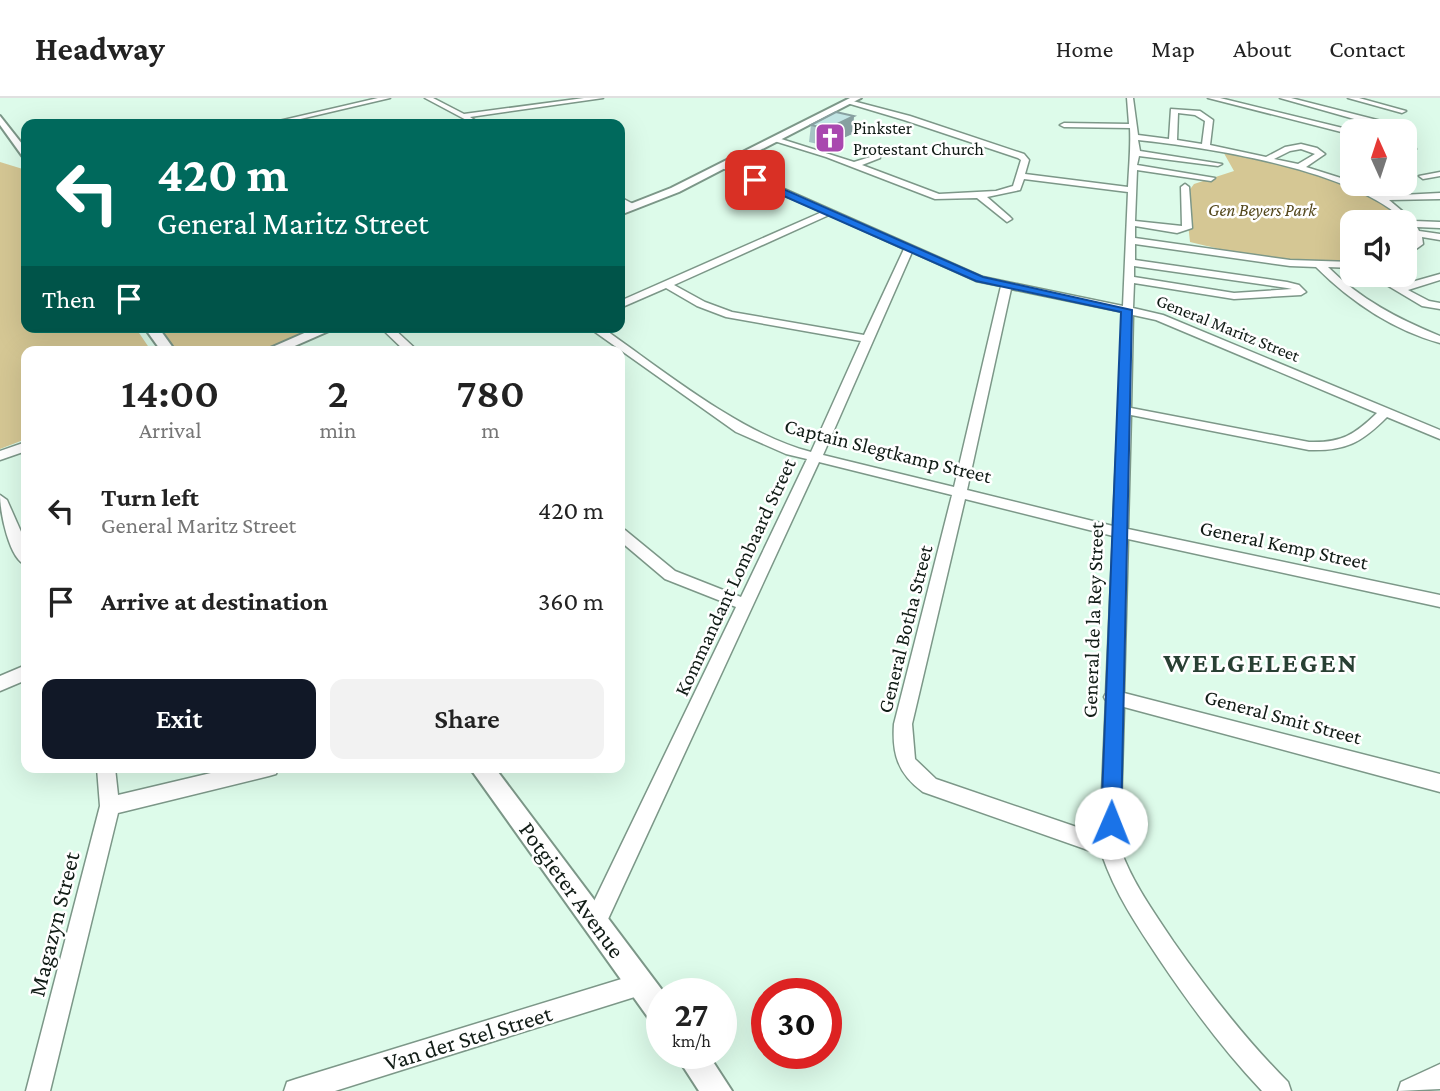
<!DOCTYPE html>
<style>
body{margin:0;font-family:"Crimson Pro",serif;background:#f2f2f2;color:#222;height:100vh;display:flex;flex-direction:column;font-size:26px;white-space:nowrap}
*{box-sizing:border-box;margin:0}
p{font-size:23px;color:#767676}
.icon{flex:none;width:38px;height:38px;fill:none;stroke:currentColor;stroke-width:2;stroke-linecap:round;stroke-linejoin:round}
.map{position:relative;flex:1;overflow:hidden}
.panel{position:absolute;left:21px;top:248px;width:604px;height:427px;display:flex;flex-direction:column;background:#fff;border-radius:14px;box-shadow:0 7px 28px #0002}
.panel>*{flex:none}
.hud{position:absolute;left:21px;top:21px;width:604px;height:214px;border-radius:14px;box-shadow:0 7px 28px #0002;background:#00695c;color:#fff;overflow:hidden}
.needle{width:46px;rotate:357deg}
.tools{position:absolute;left:1340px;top:21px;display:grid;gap:14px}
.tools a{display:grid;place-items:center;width:77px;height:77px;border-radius:14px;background:#fff;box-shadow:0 7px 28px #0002;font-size:35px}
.speed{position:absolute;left:646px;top:880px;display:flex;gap:14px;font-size:35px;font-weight:700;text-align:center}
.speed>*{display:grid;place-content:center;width:91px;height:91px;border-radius:50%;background:#fff;box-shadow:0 7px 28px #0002;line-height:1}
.speed small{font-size:18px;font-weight:400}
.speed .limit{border:10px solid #d22;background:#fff;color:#111}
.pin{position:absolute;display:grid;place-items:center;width:60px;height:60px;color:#fff;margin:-30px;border-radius:14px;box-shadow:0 4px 10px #0006}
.me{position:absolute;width:77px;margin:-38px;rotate:1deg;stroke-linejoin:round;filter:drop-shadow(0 0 5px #0008)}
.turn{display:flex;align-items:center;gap:24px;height:147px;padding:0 21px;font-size:32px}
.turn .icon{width:91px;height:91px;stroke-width:2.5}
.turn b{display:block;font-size:49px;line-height:60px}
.then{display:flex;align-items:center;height:66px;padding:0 21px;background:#0003;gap:14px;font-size:26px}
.eta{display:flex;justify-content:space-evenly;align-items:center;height:119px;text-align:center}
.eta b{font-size:42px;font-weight:600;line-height:49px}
.button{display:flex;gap:14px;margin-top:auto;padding:14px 21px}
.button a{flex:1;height:80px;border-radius:14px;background:#111827;color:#fff;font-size:28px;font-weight:600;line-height:80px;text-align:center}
.button a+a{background:#f2f2f2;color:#222}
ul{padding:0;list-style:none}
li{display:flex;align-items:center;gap:21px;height:91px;padding:0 21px}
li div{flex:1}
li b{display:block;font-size:26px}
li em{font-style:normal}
header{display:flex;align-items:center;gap:42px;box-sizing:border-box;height:98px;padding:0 35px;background:#fff;border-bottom:2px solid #e0e0e0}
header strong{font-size:33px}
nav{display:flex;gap:38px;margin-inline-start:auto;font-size:24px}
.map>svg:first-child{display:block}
</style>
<header>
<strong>Headway</strong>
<nav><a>Home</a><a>Map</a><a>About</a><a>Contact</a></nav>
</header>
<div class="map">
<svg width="1440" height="993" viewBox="0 0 1440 993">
<rect width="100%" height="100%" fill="#ddfbea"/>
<g fill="#d5c794">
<path d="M 1221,50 L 1312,74 L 1372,96 L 1419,136 L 1405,145 L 1405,124 L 1353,124 L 1353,165 C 1296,166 1245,158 1190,144 L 1185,98 L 1194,86 L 1234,73 Z"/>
<path d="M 0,64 L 26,72 L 26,229 L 135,229 L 152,254 L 26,254 L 26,341 L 0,351 Z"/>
<path d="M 151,229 L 331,229 L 268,254 L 169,254 Z"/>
</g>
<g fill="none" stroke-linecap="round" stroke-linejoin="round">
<g stroke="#7c9788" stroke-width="3">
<g id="minor">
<path d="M 378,0 L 390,0 L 279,26 L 266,26 Z"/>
<path d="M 425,0 L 433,0 L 464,16 L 584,0 L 603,0 L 470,19 L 476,23 L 472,25 Z"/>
<path d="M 1127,0 L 1133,0 L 1138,37 L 1169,41 L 1171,11 L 1200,13 L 1213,22 L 1210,47 L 1266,59 L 1285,49 L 1301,46 L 1317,50 L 1325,56 L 1306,69 L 1344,81 L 1382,98 L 1440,95 L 1440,101 L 1389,102 L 1414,123 L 1440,124 L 1440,130 L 1417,129 L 1419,133 L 1440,136 L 1440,142 L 1422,139 L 1423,146 L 1405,159 L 1405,151 L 1415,143 C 1411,136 1408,126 1402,120 C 1346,71 1212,50 1138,42 L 1140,53 L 1222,66 L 1218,68 L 1139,58 L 1137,67 L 1215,80 L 1211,83 L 1137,72 L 1135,123 L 1182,128 L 1181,89 L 1185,86 L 1189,89 L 1192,130 L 1177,135 L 1135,128 L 1135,140 L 1290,162 L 1353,164 L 1353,170 L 1328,169 C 1360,201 1398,221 1440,238 L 1440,245 C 1393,232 1350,203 1316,169 L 1290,168 L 1135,146 L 1135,162 L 1287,184 L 1299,187 L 1306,194 L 1301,197 L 1234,201 L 1134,185 L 1133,210 L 1163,217 L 1440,332 L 1440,341 L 1387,319 C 1361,345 1346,353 1309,352 L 1131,317 L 1128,431 L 1440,497 L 1440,509 L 1128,441 L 1124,595 L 1440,676 L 1440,694 L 1124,609 L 1120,750 C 1132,784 1153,813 1173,843 C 1208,893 1245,941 1288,984 L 1291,993 L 1262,993 C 1223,952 1190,907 1159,861 C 1137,828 1115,795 1102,757 L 923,694 C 898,676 892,656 894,626 L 952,397 L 819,364 L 603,832 L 595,835 L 587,832 L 584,824 L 736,509 L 665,481 L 620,443 L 620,431 L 625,432 L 675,473 L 741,499 L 807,361 L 786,356 L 736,334 L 588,229 L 601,229 C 662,271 740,336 811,354 L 861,243 L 726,219 L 697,208 L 666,190 L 620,210 L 620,203 L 822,114 L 722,70 L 722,66 L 728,66 L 983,179 L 1123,208 L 1128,94 L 1024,81 L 1020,92 L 987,99 L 1010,119 L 1012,121 L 1007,124 L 977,100 L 935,101 L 826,59 L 771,42 L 778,40 L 854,64 L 880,56 L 880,60 L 862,67 L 939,96 L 996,93 L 1013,88 L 1021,62 L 1018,60 L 904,22 L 847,5 L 849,2 L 910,18 L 1024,56 L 1029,62 L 1025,76 L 1128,89 C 1129,68 1131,50 1130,30 L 1064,29 L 1060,27 L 1064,25 L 1129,26 ZM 1178,15 L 1195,17 L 1205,23 L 1202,46 L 1177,42 ZM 1301,51 L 1315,56 L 1298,66 L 1274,61 L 1290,53 ZM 829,117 L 904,151 L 864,237 L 732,214 L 705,204 L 674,187 ZM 912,154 L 976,183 L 1001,188 L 954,389 L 823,357 ZM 1134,168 L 1287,190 L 1292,191 L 1234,195 L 1134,179 ZM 1011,191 L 1123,214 L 1113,428 L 967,392 ZM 1133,217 L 1156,222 L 1377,315 C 1354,337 1342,345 1309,344 L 1131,310 ZM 965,401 L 1113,438 L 1106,595 L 1104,599 L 1106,603 L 1100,737 L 936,681 L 915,661 L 912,626 Z"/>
<path d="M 1208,0 L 1220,0 L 1355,33 L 1353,33 L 1353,37 Z"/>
<path d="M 1280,0 L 1291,0 L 1385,24 L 1397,33 L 1388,33 L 1379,28 Z"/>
<path d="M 1348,0 L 1359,0 L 1406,13 L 1402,15 Z"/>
<path d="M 1405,47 L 1415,49 L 1416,51 L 1412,53 L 1405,52 Z"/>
<path d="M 1440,74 L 1440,78 L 1423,81 L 1419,78 Z"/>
<path d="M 1405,79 L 1409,82 L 1405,84 Z"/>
<path d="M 620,99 L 635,107 L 636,109 L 629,111 L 620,105 Z"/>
<path d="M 1440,176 L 1440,182 L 1408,192 L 1429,203 L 1440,205 L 1440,211 L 1422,208 L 1370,177 L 1382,177 L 1401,187 Z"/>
<path d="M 380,229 L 392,229 L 419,254 L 406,254 Z"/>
<path d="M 26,344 L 26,353 L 0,362 L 0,353 Z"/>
<path d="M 0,397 L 7,402 L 26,445 L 26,467 C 9,462 0,413 0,397 Z"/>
<path d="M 26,567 L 26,582 L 0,593 L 0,578 Z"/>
<path d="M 97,670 L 115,670 L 118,697 L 232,670 L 278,670 L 276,676 L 269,678 L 118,715 L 50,993 L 26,993 L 100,708 Z"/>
<path d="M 641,875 L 649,878 L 652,886 L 649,894 L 641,897 L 335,993 L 284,993 L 287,984 L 296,981 Z"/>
<path d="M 1440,966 L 1440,991 L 1398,993 L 1401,984 Z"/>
</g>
</g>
<g stroke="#7c9788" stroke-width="4">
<g id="tertiary">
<path d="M 850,0 L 861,0 L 679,94 L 620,117 L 620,110 L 671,90 Z"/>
<path d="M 0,18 L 26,51 L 26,60 L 23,59 L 0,27 Z"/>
<path d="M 144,229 L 158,229 L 176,254 L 162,254 Z"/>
<path d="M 318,229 L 338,229 L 281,254 L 261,254 Z"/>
<path d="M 470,670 L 495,670 L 665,896 L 662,896 L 662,929 L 652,925 Z"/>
<path d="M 675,956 L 708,956 L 732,993 L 699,993 Z"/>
</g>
</g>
<use href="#minor" fill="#fff" fill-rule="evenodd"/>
<use href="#tertiary" fill="#fff" fill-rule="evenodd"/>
</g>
<path fill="#a6c5c4" d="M 854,18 L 852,36 L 826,48 L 809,44 L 811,27 Z"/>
<path fill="#87a0a0" d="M 854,18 L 852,36 L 826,48 L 827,31 Z"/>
<path fill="#c1e5e4" stroke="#87a0a0" stroke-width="2" d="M 836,14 L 854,18 L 827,31 L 811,27 Z"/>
<path fill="#1a73e8" stroke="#114b97" stroke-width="2" d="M 752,80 L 758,80 L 983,179 L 1132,212 L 1121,725 L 1118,732 L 1111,734 L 1103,732 L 1101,725 L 1121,214 L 976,183 L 752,84 Z"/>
<defs>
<g id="church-square" transform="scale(1.575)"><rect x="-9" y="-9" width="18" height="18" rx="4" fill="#a948af" stroke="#fff"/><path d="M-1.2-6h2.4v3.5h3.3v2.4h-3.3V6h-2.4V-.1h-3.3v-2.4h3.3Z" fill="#fff"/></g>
</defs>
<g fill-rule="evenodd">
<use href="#church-square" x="830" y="40"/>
</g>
<g text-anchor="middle" stroke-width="5" stroke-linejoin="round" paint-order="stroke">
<g font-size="18" fill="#111c16" stroke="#fff" text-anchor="start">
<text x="853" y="36">Pinkster<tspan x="853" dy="21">Protestant Church</tspan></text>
</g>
<g font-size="18" font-style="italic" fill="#53471b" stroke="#fff">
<text x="1262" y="118">Gen Beyers Park</text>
</g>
<g font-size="18" fill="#111c16" stroke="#fff">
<text transform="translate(1228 230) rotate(22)" y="6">General Maritz Street</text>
</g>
<g font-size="21" fill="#111c16" stroke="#fff">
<text transform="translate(888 353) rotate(14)" y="7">Captain Slegtkamp Street</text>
<text transform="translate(1284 447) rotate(12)" y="7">General Kemp Street</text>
<text transform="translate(735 479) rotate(-65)" y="7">Kommandant Lombaard Street</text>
<text transform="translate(1093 522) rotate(-88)" y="7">General de la Rey Street</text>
<text transform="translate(905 531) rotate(-76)" y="7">General Botha Street</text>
<text transform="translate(1283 619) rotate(15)" y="7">General Smit Street</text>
</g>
<g font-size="24" fill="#111c16" stroke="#fff">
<text transform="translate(572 792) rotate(54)" y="8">Potgieter Avenue</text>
<text transform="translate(54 826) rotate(-76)" y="8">Magazyn Street</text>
<text transform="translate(468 940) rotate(-17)" y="8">Van der Stel Street</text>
</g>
<g font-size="28" font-weight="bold" letter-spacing="2" fill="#284033" stroke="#fff">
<text x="1261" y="574">WELGELEGEN</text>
</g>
</g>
</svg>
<div class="tools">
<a><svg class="needle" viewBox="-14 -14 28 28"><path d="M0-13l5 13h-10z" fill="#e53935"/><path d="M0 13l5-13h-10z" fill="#767676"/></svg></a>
<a><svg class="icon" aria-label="sound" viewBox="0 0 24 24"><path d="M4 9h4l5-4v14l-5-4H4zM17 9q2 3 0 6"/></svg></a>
</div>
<div class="speed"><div>27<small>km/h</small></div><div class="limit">30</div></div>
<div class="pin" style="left:755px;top:82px;background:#d93025"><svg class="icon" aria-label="arrive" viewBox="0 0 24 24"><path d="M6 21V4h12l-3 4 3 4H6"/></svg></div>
<svg class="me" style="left:1111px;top:725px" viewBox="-20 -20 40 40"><circle r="19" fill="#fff"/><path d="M0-13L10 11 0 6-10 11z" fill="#1a73e8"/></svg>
<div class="hud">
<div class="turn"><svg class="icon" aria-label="left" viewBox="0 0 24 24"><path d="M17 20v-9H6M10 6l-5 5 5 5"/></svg><div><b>420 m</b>General Maritz Street</div></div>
<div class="then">Then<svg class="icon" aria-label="arrive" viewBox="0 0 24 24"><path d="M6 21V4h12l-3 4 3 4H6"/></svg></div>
</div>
<section class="panel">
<div class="eta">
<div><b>14:00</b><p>Arrival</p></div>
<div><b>2</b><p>min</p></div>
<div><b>780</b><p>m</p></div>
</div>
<ul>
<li><svg class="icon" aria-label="left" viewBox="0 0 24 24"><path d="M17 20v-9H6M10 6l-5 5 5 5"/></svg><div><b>Turn left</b><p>General Maritz Street</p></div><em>420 m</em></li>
<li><svg class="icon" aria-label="arrive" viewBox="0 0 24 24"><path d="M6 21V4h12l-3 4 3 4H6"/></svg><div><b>Arrive at destination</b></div><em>360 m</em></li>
</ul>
<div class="button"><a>Exit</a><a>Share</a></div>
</section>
</div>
